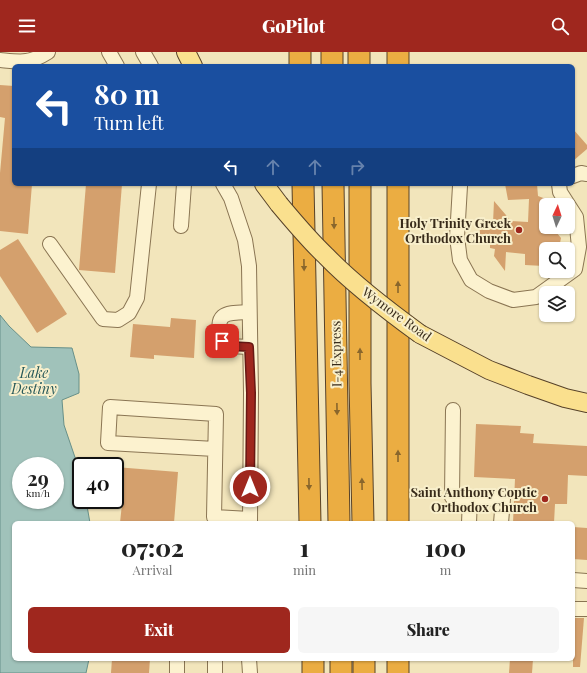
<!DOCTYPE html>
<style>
body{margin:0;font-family:"Playfair Display",serif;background:#f6f6f6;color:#222;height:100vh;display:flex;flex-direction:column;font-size:15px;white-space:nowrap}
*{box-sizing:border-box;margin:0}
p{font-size:13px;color:#767676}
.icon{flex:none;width:22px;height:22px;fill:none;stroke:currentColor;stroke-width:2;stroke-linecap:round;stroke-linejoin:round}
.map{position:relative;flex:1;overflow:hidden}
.panel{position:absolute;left:12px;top:469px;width:563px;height:140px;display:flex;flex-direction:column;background:#fff;border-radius:6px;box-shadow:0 1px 3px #0004}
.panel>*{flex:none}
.guide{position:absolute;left:12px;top:12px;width:563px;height:122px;border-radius:6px;box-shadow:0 1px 3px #0004;background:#1a4fa0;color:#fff;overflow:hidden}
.needle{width:26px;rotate:4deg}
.tools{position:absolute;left:539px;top:146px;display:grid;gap:8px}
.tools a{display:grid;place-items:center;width:36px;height:36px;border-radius:6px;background:#fff;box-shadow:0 1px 3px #0004;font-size:20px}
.speed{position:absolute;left:12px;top:405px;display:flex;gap:8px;font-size:20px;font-weight:700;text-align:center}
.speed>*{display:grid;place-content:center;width:52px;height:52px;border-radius:50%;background:#fff;box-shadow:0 1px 3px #0004;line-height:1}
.speed small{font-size:10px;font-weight:400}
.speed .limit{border:2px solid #111;border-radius:6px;background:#fff;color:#111}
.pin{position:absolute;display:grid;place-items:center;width:34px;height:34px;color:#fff;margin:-17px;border-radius:8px;box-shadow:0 2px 6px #0006}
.me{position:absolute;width:44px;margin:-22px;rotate:0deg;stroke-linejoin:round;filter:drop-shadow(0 0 3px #0008)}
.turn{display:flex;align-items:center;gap:14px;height:84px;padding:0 16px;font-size:18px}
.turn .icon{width:52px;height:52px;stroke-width:2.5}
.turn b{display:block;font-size:28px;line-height:34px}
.lanes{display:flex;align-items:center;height:38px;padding:0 16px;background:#0003;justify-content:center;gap:20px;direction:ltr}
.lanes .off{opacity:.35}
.eta{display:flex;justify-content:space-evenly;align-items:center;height:68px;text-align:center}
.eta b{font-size:24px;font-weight:800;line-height:28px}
.primary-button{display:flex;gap:8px;margin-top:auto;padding:8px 16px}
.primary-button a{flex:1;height:46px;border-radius:6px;background:#9f271e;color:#fff;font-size:16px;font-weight:800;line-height:46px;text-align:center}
.primary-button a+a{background:#f6f6f6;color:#222}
header{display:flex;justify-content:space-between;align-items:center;height:52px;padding:0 16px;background:#9f271e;color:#fff;font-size:18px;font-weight:800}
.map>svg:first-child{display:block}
</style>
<header><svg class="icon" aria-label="menu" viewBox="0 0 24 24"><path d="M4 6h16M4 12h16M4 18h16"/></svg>GoPilot<svg class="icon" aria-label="search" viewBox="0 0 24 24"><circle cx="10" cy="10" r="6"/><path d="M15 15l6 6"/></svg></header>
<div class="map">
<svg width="587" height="621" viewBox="0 0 587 621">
<rect width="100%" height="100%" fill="#f2e5bb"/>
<path fill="#a0c2ba" stroke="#679089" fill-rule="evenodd" d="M 0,263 L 9,274 L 31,295 L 72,296 L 79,322 L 79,341 L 62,348 L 64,373 L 81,423 L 81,448 L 86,448 L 90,471 L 14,471 L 14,607 L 89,607 L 86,621 L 0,621 ZM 21,414 L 55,414 L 55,448 L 21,448 Z"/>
<g fill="#d4a06d">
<path d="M 0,33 L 14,34 L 14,132 L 32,132 L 28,182 L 0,179 L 0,121 L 5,66 L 0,65 Z"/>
<path d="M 573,77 L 587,93 L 587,97 L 573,109 Z"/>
<path d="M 86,132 L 122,132 L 115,221 L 79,218 Z"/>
<path d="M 505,132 L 537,132 L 538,144 L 546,147 L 546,175 L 552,175 L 561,186 L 560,191 L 553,197 L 546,197 L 546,205 L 544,205 L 544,214 L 525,213 L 525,202 L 506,200 L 505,219 L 494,204 L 495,197 L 490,196 L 490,193 L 488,193 L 488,190 L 479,189 L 480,176 L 488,177 L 489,174 L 492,174 L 492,171 L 493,171 L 494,149 L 511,169 L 528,170 L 529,147 L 508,148 Z"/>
<path d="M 18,187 L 67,262 L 37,281 L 0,224 L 0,198 Z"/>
<path d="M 171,266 L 196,268 L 194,306 L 154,303 L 154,307 L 130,305 L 133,272 L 170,275 Z"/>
<path d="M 476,372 L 521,374 L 520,381 L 534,382 L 533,391 L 587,394 L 587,424 L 568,423 L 567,452 L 555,452 L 554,471 L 513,471 L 515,427 L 474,425 Z"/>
<path d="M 115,415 L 178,420 L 174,471 L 120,471 L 123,442 L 115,441 Z"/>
<path d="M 573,475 L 587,476 L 587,508 L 573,507 Z"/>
<path d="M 573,566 L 584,566 L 580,615 L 573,615 Z"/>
<path d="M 112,607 L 150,607 L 149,621 L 111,621 Z"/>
<path d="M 510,607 L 533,607 L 532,621 L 509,621 Z"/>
</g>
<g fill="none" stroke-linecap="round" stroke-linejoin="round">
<g stroke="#8a7553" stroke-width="16">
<g id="minor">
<path d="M 109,0 L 117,14"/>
<path d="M 143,0 L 151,14"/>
<path d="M 0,8 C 21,10 29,12 48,0"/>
<path d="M 573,124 L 581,121 L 587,122"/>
<path d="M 223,132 L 231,146 L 245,188 L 249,214 L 251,341 L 250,471"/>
<path d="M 460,134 L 457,185 L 460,208 L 471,228 L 489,239 L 513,248 L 536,245 L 575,217 L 579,195 L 576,165 L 560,140 L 559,132"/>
<path d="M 181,174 L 184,132"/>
<path d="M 50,192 L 103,267 L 118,268 L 129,261 L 137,246 L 149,132"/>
<path d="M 249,260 C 225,261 214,260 222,289 L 229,294 L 249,295"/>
<path d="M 453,358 L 452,445 L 470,446 L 469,471"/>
<path d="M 215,397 L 108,391 L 110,355 L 216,362 L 214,465 L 250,467"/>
<path d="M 470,446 L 503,447 L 501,471"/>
<path d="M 573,528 L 587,529"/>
<path d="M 573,557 L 587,557"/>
<path d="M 249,607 L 250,621"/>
<path d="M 177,621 L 177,607"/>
<path d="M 215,621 L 215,607"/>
</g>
</g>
<g stroke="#574229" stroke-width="20">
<g id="major">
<path d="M 186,0 L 193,14"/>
<path d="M 264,132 L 279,152"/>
<path d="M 420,282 L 489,318 L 528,333 L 565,346 L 587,351"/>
</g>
</g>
<g stroke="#574229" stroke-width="23">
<g id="highway">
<path d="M 300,0 L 300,14"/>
<path d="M 332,0 L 332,14"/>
<path d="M 359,0 L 359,14"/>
<path d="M 398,0 L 398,14"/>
<path d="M 303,132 L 310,471"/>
<path d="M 333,132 L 339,471"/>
<path d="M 360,132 L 360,331 L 363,471"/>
<path d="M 398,471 L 398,132"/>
<path d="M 313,607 L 313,621"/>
<path d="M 341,607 L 341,621"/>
<path d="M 364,607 L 364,621"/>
<path d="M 398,621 L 398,607"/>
</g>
</g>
<use href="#minor" stroke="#fcf2cf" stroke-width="14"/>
<use href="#major" stroke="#fae08e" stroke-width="18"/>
<use href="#highway" stroke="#ebad42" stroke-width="21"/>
<g stroke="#574229" stroke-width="20" stroke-linecap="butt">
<path id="major-bridge" d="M 279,152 C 294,170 309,188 326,204 C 354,233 387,258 420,282"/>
</g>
<use href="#major-bridge" stroke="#fae08e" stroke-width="18"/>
</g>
<defs><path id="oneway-solid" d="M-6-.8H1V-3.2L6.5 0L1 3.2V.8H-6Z"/></defs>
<g fill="#89662c">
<use href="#oneway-solid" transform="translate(334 171) rotate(89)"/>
<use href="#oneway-solid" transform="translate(304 213) rotate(89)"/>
<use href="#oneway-solid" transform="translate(398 235) rotate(-90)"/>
<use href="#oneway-solid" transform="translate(360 302) rotate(-90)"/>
<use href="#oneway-solid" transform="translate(337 357) rotate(89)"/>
<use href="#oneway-solid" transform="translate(398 404) rotate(-90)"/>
<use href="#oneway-solid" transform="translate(309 432) rotate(89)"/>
<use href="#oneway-solid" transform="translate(362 432) rotate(-91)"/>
</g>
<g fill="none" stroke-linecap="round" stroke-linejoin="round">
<g stroke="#671914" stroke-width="10">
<path id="route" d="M 222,289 L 229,294 L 249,295 L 251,341 L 250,435"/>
</g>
<use href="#route" stroke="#9f271e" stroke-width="7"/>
</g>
<g fill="#9f271e" stroke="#f8efcb" stroke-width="1.5">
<circle cx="519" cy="178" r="4"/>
<circle cx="545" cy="447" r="4"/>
</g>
<g text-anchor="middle" stroke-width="4" stroke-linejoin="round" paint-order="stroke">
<g font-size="13" font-weight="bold" fill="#382b1a" stroke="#f8efcb" text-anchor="end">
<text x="511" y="176">Holy Trinity Greek<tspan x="511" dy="15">Orthodox Church</tspan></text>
<text x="537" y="445">Saint Anthony Coptic<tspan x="537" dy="15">Orthodox Church</tspan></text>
</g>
<g font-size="13" fill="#382b1a" stroke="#f8efcb">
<text transform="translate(397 262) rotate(36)" y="5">Wymore Road</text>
<text transform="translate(336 302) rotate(-91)" y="5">I-4 Express</text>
</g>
<g font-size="14" font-style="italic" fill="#285959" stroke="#f8efcb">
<text x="34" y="326">Lake<tspan x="34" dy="16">Destiny</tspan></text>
</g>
</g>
</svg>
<div class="tools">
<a><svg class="needle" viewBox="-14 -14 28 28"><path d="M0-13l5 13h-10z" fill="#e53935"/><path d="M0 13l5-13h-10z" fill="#767676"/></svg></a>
<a><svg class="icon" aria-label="search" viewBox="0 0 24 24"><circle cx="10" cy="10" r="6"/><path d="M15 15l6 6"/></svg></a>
<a><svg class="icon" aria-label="layers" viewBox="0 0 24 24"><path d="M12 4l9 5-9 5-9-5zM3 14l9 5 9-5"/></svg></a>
</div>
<div class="speed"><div>29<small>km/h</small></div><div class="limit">40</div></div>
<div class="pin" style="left:222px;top:289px;background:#d93025"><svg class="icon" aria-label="arrive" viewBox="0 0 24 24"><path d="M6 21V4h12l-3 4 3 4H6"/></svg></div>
<svg class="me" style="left:250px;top:435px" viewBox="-20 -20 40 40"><circle r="17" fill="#9f271e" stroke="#fff" stroke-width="3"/><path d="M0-11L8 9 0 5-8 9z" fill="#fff"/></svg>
<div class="guide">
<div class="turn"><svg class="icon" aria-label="left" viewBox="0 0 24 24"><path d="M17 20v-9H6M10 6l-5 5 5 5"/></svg><div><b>80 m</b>Turn left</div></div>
<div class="lanes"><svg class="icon" aria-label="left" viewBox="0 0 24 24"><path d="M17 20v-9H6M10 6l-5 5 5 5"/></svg><svg class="icon off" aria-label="ahead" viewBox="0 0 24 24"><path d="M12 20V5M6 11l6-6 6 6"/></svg><svg class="icon off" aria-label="ahead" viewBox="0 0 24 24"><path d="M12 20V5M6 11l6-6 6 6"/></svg><svg class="icon off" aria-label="right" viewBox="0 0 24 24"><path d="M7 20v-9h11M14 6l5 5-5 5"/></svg></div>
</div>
<section class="panel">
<div class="eta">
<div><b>07:02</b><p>Arrival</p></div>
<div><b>1</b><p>min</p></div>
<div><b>100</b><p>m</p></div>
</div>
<div class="primary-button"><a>Exit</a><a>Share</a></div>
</section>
</div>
